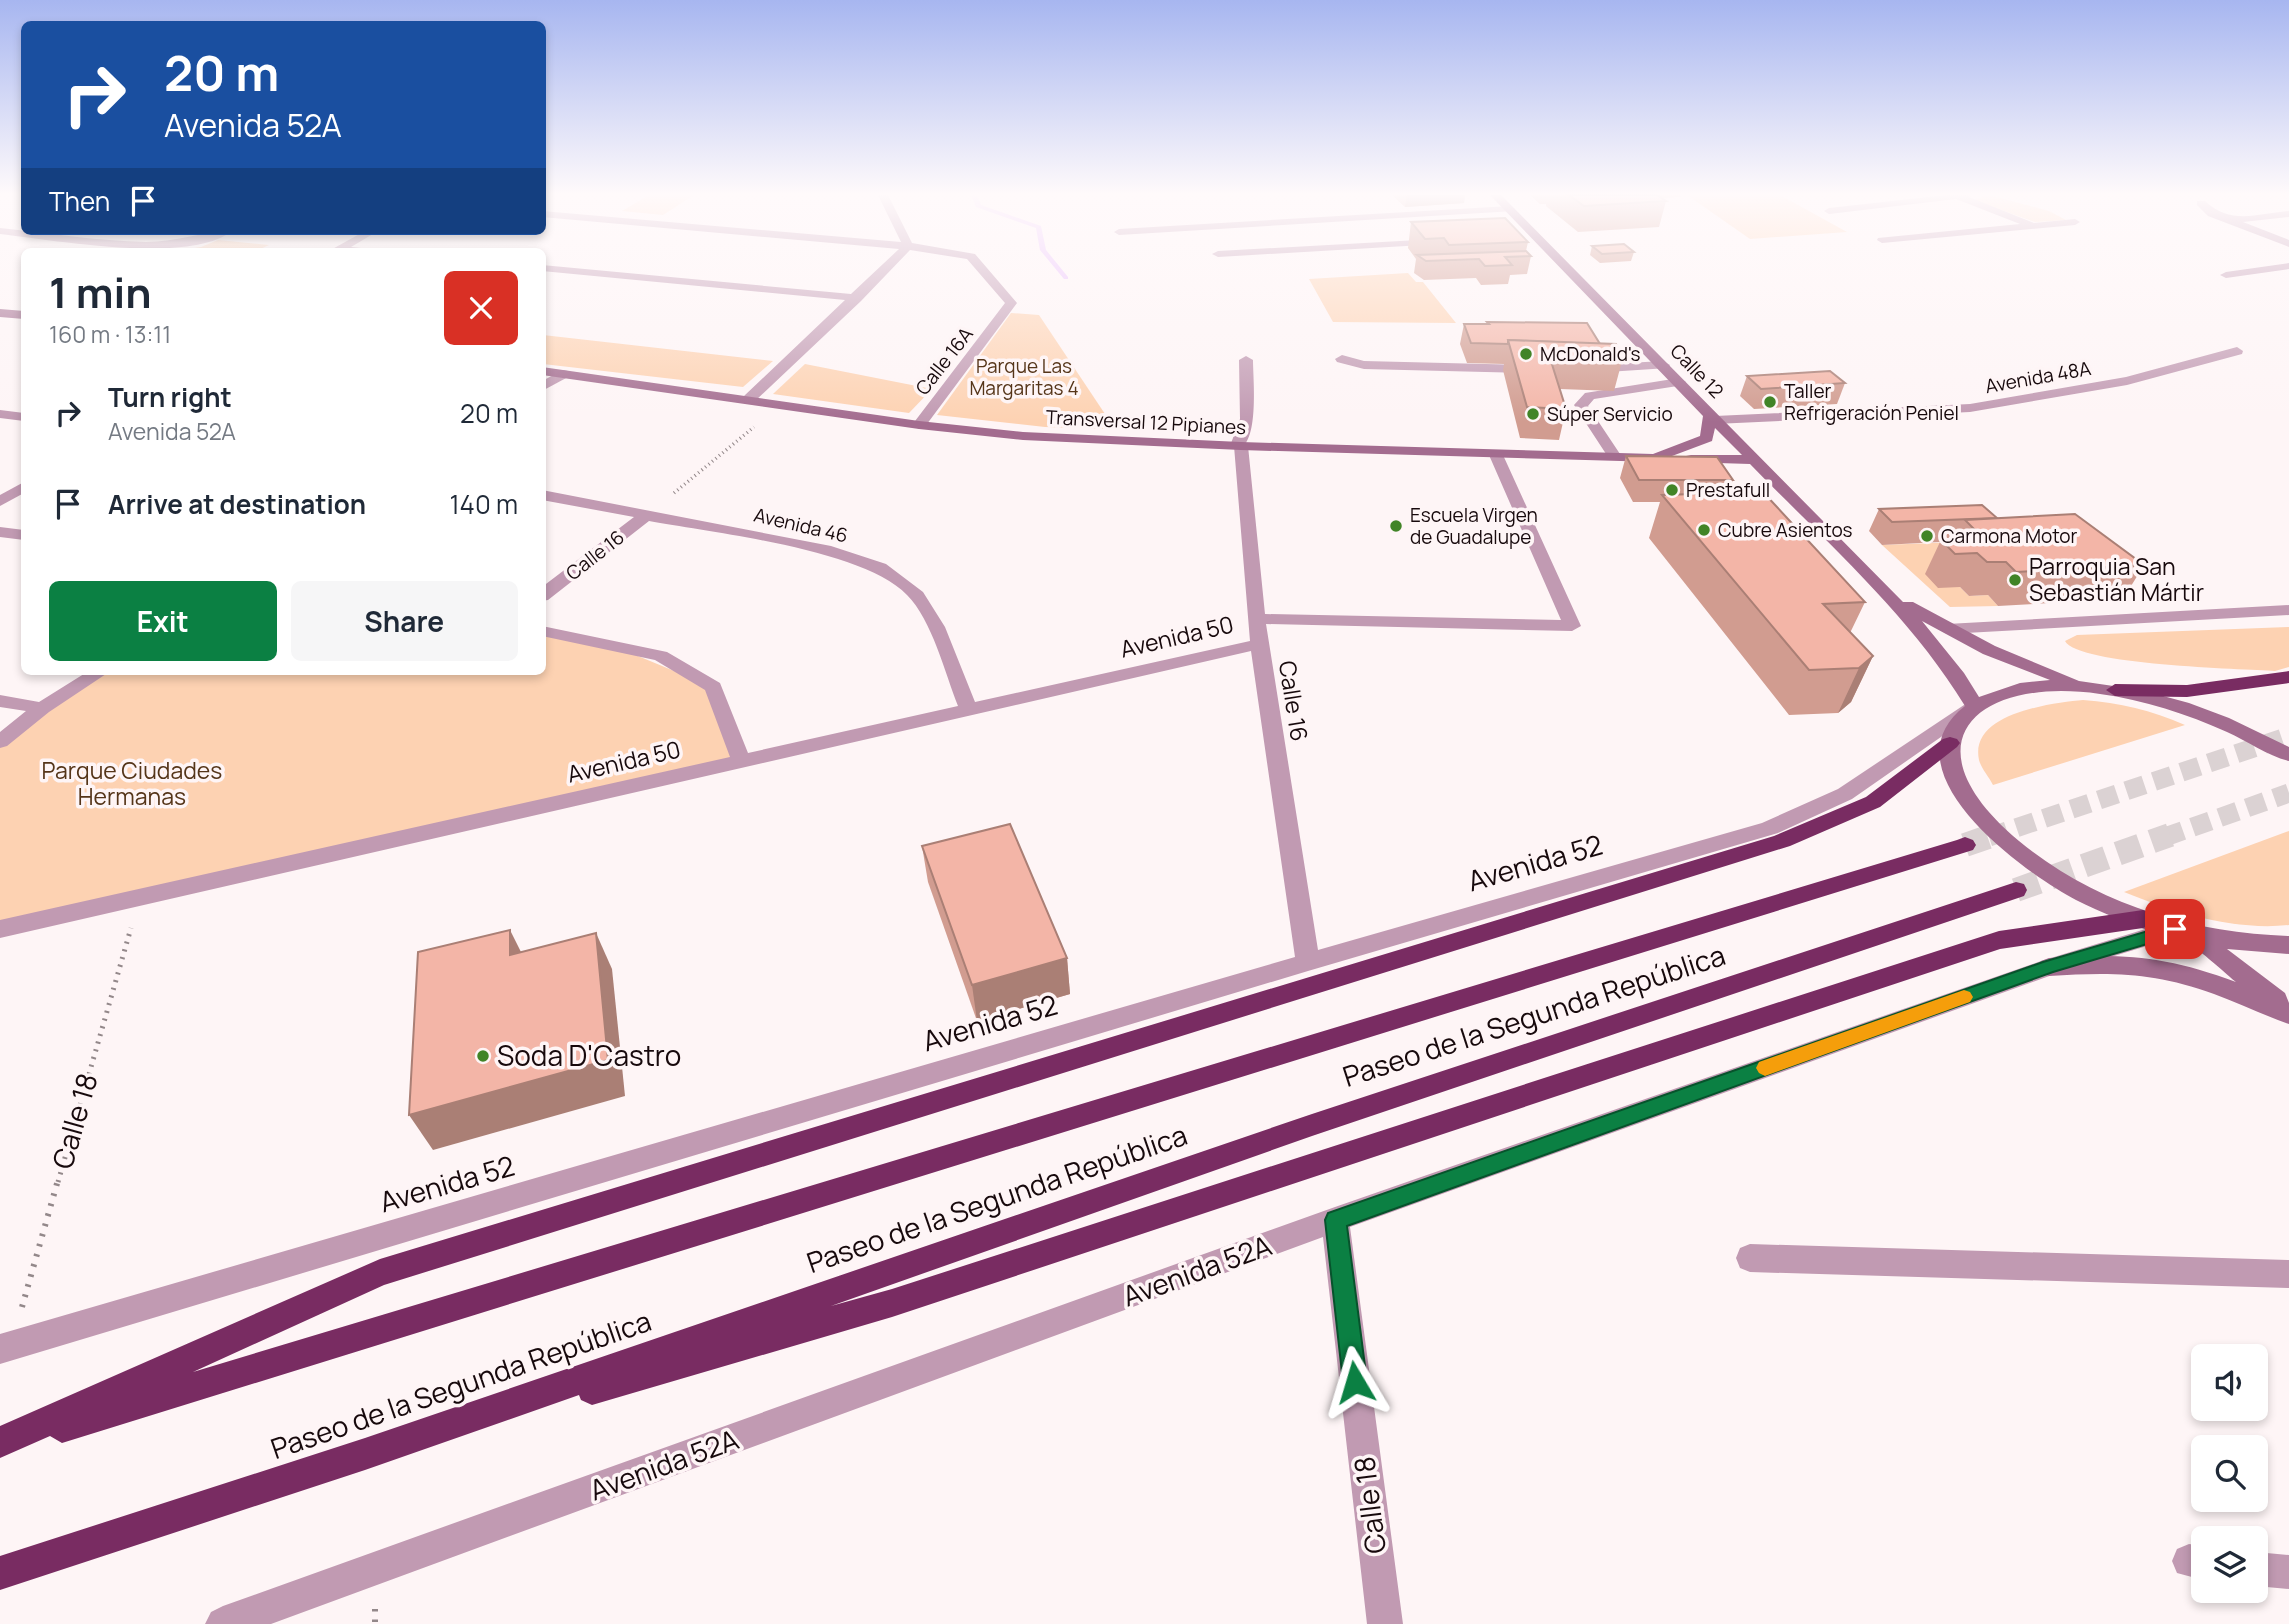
<!DOCTYPE html>
<meta charset="utf-8">
<style>
body{margin:0;font-family:Manrope,sans-serif;background:#f6f6f7;color:#1f2937;height:100vh;display:flex;flex-direction:column;font-size:26px;white-space:nowrap}
*{box-sizing:border-box;margin:0}
p{font-size:23px;color:#747a83}
.icon{flex:none;width:38px;height:38px;fill:none;stroke:currentColor;stroke-width:2;stroke-linecap:round;stroke-linejoin:round}
.map{position:relative;flex:1;overflow:hidden}
.details{position:absolute;left:21px;top:248px;width:525px;height:427px;display:flex;flex-direction:column;background:#fff;border-radius:10px;box-shadow:0 4px 10px #0003}
.details>*{flex:none}
.hud{position:absolute;left:21px;top:21px;width:525px;height:214px;border-radius:10px;box-shadow:0 4px 10px #0003;background:#1a4fa0;color:#fff;overflow:hidden}
.controls{position:absolute;left:2191px;top:1344px;display:grid;gap:14px}
.controls a{display:grid;place-items:center;width:77px;height:77px;border-radius:10px;background:#fff;box-shadow:0 4px 10px #0003;font-size:35px}
.pin{position:absolute;display:grid;place-items:center;width:60px;height:60px;color:#fff;margin:-30px;border-radius:14px;box-shadow:0 4px 10px #0006}
.me{position:absolute;width:77px;margin:-38px;rotate:353deg;stroke-linejoin:round;filter:drop-shadow(0 0 5px #0008)}
.turn{display:flex;align-items:center;gap:24px;height:147px;padding:0 28px;font-size:32px}
.turn .icon{width:91px;height:91px;stroke-width:2.5}
.turn b{display:block;font-size:49px;line-height:60px}
.then{display:flex;align-items:center;height:66px;padding:0 28px;background:#0003;gap:14px;font-size:26px}
.round{display:grid;place-items:center;flex:none;width:74px;height:74px;border-radius:10px;background:#f6f6f7}
.summary{display:flex;align-items:center;justify-content:space-between;height:119px;padding:0 28px}
h1{font-size:42px;font-weight:700;line-height:52px}
.cta{display:flex;gap:14px;margin-top:auto;padding:14px 28px}
.cta a{flex:1;height:80px;border-radius:10px;background:#0b8043;color:#fff;font-size:28px;font-weight:700;line-height:80px;text-align:center}
.cta a+a{background:#f6f6f7;color:#1f2937}
ul{padding:0;list-style:none}
li{display:flex;align-items:center;gap:21px;height:91px;padding:0 28px}
li div{flex:1}
li b{display:block;font-size:26px}
li em{font-style:normal}
.map>svg:first-child{display:block}
</style>
<div class="map">
<svg width="2289" height="1624" viewBox="0 0 2289 1624">
<rect width="100%" height="100%" fill="#fef5f6"/>
<g fill="#fdd2b2">
<path d="M 649,195 L 694,195 L 663,215 L 622,211 Z"/>
<path d="M 1687,195 L 1780,195 L 1847,232 L 1750,239 Z"/>
<path d="M 1989,195 L 2049,211 L 2066,220 L 2035,222 L 1974,200 Z"/>
<path d="M 218,240 L 269,245 L 254,252 L 169,252 L 201,247 Z"/>
<path d="M 1408,273 L 1416,282 L 1423,282 L 1456,323 L 1333,322 L 1309,279 Z"/>
<path d="M 1011,313 L 1039,315 L 1115,429 L 1045,427 L 937,415 Z"/>
<path d="M 543,335 L 773,361 L 743,387 L 543,364 Z"/>
<path d="M 805,364 L 932,389 L 909,413 L 773,394 Z"/>
<path d="M 1985,541 L 1960,587 L 1969,596 L 1988,595 L 1998,606 L 1950,607 L 1882,545 Z"/>
<path d="M 2289,627 L 2289,667 L 2275,671 C 2243,669 2077,665 2065,641 L 2077,635 Z"/>
<path d="M 543,631 L 604,642 L 713,687 L 741,761 L 0,929 L 0,742 L 100,672 L 542,672 Z"/>
<path d="M 2083,700 C 2120,703 2151,710 2185,725 L 1993,785 C 1989,777 1981,768 1979,760 C 1969,713 2052,703 2083,700 Z"/>
<path d="M 2289,831 L 2289,925 C 2233,931 2174,912 2124,892 Z"/>
</g>
<g fill="none" stroke-linecap="round" stroke-linejoin="round">
<path fill="#e7bafc" fill-rule="evenodd" d="M 971,195 L 977,195 L 981,205 L 1041,226 L 1046,250 L 1068,277 L 1068,279 L 1064,279 L 1040,250 L 1036,228 L 976,207 Z"/>
<g stroke="#dbd2d3" stroke-width="19" stroke-dasharray="19 10" stroke-linecap="butt">
<path d="M 1989,837 L 2289,736"/>
<path d="M 2165,837 L 2289,793"/>
</g>
<g stroke="#dbd2d3" stroke-width="24" stroke-dasharray="24 12" stroke-linecap="butt">
<path d="M 1965,845 L 1994,835"/>
<path d="M 2016,890 L 2170,835"/>
</g>
<path stroke="#93888a" stroke-width="3.5" stroke-dasharray="1 3.5" stroke-linecap="butt" d="M 674,493 L 754,427"/>
<path stroke="#93888a" stroke-width="5" stroke-dasharray="2 6" stroke-linecap="butt" d="M 58,1182 L 131,928"/>
<g stroke="#93888a" stroke-width="6" stroke-dasharray="2.5 8" stroke-linecap="butt">
<path d="M 22,1307 L 58,1180"/>
<path d="M 375,1609 L 375,1624"/>
</g>
<g fill="#c19ab2" fill-rule="evenodd">
<path d="M 1510,206 L 1515,209 L 1514,211 L 1119,235 L 1114,232 L 1119,229 Z"/>
<path d="M 1436,239 L 1440,240 L 1440,244 L 1218,257 L 1212,254 L 1218,251 Z"/>
<path d="M 1342,355 L 1364,361 L 1531,365 L 1538,369 L 1531,373 L 1364,369 L 1337,362 L 1335,359 Z"/>
<path d="M 1246,356 L 1253,360 C 1253,380 1260,444 1237,450 L 1230,446 L 1240,419 L 1239,360 Z"/>
<path d="M 1663,361 L 1670,365 L 1668,368 L 1592,373 L 1585,369 L 1592,365 Z"/>
<path d="M 1679,378 L 1686,382 L 1684,385 L 1594,399 L 1588,406 L 1622,457 L 1620,460 L 1610,460 L 1574,405 L 1585,393 Z"/>
<path d="M 1750,1244 L 2289,1260 L 2289,1288 L 1750,1272 L 1740,1268 L 1736,1258 L 1740,1248 Z"/>
<path d="M 2189,1544 L 2203,1546 L 2203,1580 L 2177,1573 L 2172,1561 L 2177,1549 Z"/>
<path d="M 2256,1552 L 2289,1555 L 2289,1589 L 2256,1586 Z"/>
</g>
<g fill="#c19ab2" fill-rule="evenodd">
<path d="M 878,195 L 888,195 L 912,243 L 975,254 L 1017,303 L 924,428 L 919,429 L 912,425 L 1005,303 L 967,259 L 910,250 L 861,301 L 754,402 L 749,403 L 742,399 L 744,396 L 845,300 L 542,271 L 542,265 L 851,294 L 899,249 L 542,217 L 542,211 L 901,242 Z"/>
<path d="M 1946,195 L 1970,195 L 1969,197 L 2034,223 L 2075,219 L 2080,222 L 2075,225 L 1882,243 L 1877,240 L 1878,238 L 2020,224 L 1956,199 L 1829,214 L 1824,211 L 1829,208 Z"/>
<path d="M 2197,201 L 2205,201 C 2230,225 2257,214 2289,211 L 2289,217 L 2243,222 L 2289,240 L 2289,247 L 2208,216 L 2197,205 Z"/>
<path d="M 0,228 C 48,233 97,241 146,242 C 177,242 204,231 232,231 C 189,265 54,240 0,234 Z"/>
<path d="M 365,231 L 378,231 L 351,247 L 371,249 L 377,252 L 327,252 Z"/>
<path d="M 2289,263 L 2289,269 L 2226,278 L 2220,275 L 2226,272 Z"/>
<path d="M 2237,347 L 2243,351 L 2242,354 L 2127,385 L 1970,412 L 1715,424 L 1708,420 L 1715,416 L 1970,404 L 2126,377 Z"/>
<path d="M 563,370 L 568,371 L 568,377 L 542,391 L 542,381 Z"/>
<path d="M 0,410 L 24,413 L 24,421 L 0,418 Z"/>
<path d="M 1241,442 L 1248,446 L 1265,614 L 1561,620 L 1489,455 L 1496,451 L 1503,455 L 1581,626 L 1572,631 L 1266,624 L 1318,950 L 1762,823 L 1838,789 L 1967,703 L 1974,701 L 1984,707 L 1852,799 L 1778,833 L 1308,971 L 0,1364 L 0,1334 L 1295,957 L 1251,651 L 0,938 L 0,920 L 730,757 L 705,690 L 655,660 L 542,636 L 542,626 L 667,652 L 720,683 L 748,753 L 958,706 C 945,673 932,620 907,595 C 863,549 714,533 649,521 L 548,600 L 542,601 L 542,587 L 634,517 L 542,500 L 542,490 L 831,546 L 886,564 L 923,592 L 945,627 L 975,702 L 1250,641 L 1234,446 Z"/>
<path d="M 24,482 L 24,493 L 0,506 L 0,495 Z"/>
<path d="M 0,527 L 24,530 L 24,540 L 0,537 Z"/>
<path d="M 2289,605 L 2289,615 L 1947,634 L 1938,629 L 1947,624 Z"/>
<path d="M 87,672 L 109,672 L 49,712 L 7,746 L 0,748 L 0,732 L 26,711 L 0,707 L 0,695 L 39,702 Z"/>
<path d="M 2175,920 L 2183,923 L 2187,929 L 2183,935 L 2055,974 L 1350,1227 L 1403,1624 L 1367,1624 L 1323,1237 L 271,1624 L 205,1624 L 211,1612 L 223,1606 L 1335,1207 L 2041,961 Z"/>
</g>
<g fill="#a36c8f" fill-rule="evenodd">
<path d="M 1490,195 L 1501,195 L 1903,602 L 1913,602 L 1995,646 L 2079,681 L 2141,690 L 2189,703 L 2229,718 L 2289,747 L 2289,761 C 2268,756 2247,741 2227,732 C 2187,714 2144,700 2100,694 C 1975,676 1903,744 2019,841 C 2095,904 2192,933 2289,936 L 2289,954 L 2227,949 L 2285,993 L 2289,1003 L 2289,1024 C 2263,1015 2239,1003 2214,994 C 2154,972 2111,972 2049,976 L 2041,973 L 2037,967 L 2041,961 L 2049,958 C 2123,953 2166,956 2236,982 C 2221,970 2198,947 2181,940 C 2173,936 2164,935 2155,933 C 2128,923 2102,913 2076,900 C 2023,872 1882,770 1965,706 C 1909,614 1825,541 1750,464 L 1686,462 L 1684,459 L 1686,456 L 1691,455 L 1742,455 L 1715,428 L 1712,441 L 1656,462 L 1241,450 L 1023,440 L 919,429 L 542,375 L 542,367 L 919,421 L 1023,432 L 1241,442 L 1653,454 L 1700,436 L 1703,416 ZM 1922,621 L 1983,654 L 2050,680 L 2020,683 L 1979,697 L 1964,673 Z"/>
<path d="M 0,309 L 24,311 L 24,319 L 0,317 Z"/>
</g>
<g fill="#792c62" fill-rule="evenodd">
<path d="M 2289,671 L 2289,683 L 2187,697 L 2115,696 L 2106,690 L 2115,684 L 2187,685 Z"/>
<path d="M 1950,737 L 1957,739 L 1960,743 L 1957,747 L 1880,807 L 1790,846 L 384,1285 L 193,1372 L 1957,840 L 1965,837 L 1973,840 L 1976,845 L 1973,850 L 62,1443 L 50,1436 L 0,1458 L 0,1426 L 380,1259 L 1774,836 L 1866,797 L 1943,739 Z"/>
<path d="M 2016,882 L 2024,884 L 2027,890 L 2024,896 L 1312,1136 L 831,1306 L 892,1289 L 1999,931 L 2143,910 L 2151,913 L 2154,919 L 2151,925 L 2143,928 L 2000,949 L 892,1317 L 592,1405 L 581,1400 L 579,1395 L 365,1470 L 0,1590 L 0,1556 L 365,1438 L 1312,1114 Z"/>
</g>
</g>
<g fill="#d19c90">
<path d="M 1392,195 L 1465,195 L 1464,203 L 1405,207 Z"/>
<path d="M 1530,195 L 1681,195 L 1680,197 L 1662,198 L 1666,201 L 1659,227 L 1578,232 L 1546,206 L 1546,204 L 1540,204 Z"/>
<path d="M 1411,222 L 1528,242 L 1526,251 L 1531,256 L 1527,274 L 1510,275 L 1508,284 L 1481,285 L 1476,278 L 1424,280 L 1414,273 L 1416,259 L 1408,248 Z"/>
<path d="M 1592,246 L 1634,252 L 1631,261 L 1600,263 L 1590,255 Z"/>
<path d="M 1487,322 L 1600,344 L 1622,361 L 1614,391 L 1560,389 L 1566,409 L 1559,440 L 1520,438 L 1503,370 L 1504,364 L 1467,363 L 1460,344 L 1464,324 L 1487,324 Z"/>
<path d="M 1747,376 L 1845,383 L 1837,404 L 1754,409 L 1740,396 Z"/>
<path d="M 1626,456 L 1733,480 L 1728,493 L 1865,602 L 1850,633 L 1873,656 L 1851,702 L 1838,713 L 1789,715 L 1649,538 L 1660,502 L 1633,502 L 1620,478 Z"/>
<path d="M 1879,509 L 1997,518 L 2144,565 L 2123,599 L 1998,606 L 1988,595 L 1969,596 L 1960,587 L 1938,588 L 1925,574 L 1940,542 L 1882,545 L 1869,531 Z"/>
<path d="M 922,846 L 1067,958 L 1070,994 L 977,1021 L 928,882 Z"/>
</g>
<g fill="#aa7f75">
<path d="M 1407,195 L 1465,195 L 1464,203 L 1405,207 Z"/>
<path d="M 1873,656 L 1851,702 L 1838,713 L 1859,668 Z"/>
<path d="M 510,930 L 528,966 L 510,955 Z"/>
<path d="M 596,933 L 612,969 L 625,1096 L 433,1150 L 409,1115 Z"/>
<path d="M 1067,958 L 1070,994 L 977,1021 L 972,985 Z"/>
</g>
<g fill="#f3b5a7" stroke="#aa7f75" stroke-width="2">
<path d="M 1569,195 L 1657,195 L 1666,201 L 1584,206 Z"/>
<path d="M 1505,218 L 1528,242 L 1449,245 L 1444,238 L 1425,239 L 1411,222 Z"/>
<path d="M 1624,244 L 1634,252 L 1602,254 L 1592,246 Z"/>
<path d="M 1526,251 L 1531,256 L 1505,257 L 1512,265 L 1485,266 L 1479,259 L 1426,261 L 1417,255 Z"/>
<path d="M 1487,322 L 1587,323 L 1600,344 L 1508,340 L 1508,344 L 1471,343 L 1464,324 L 1489,324 Z"/>
<path d="M 1508,340 L 1616,344 L 1622,361 L 1550,358 L 1566,409 L 1527,407 Z"/>
<path d="M 1830,371 L 1845,383 L 1761,389 L 1747,376 Z"/>
<path d="M 1626,456 L 1717,457 L 1733,480 L 1639,480 Z"/>
<path d="M 1763,492 L 1865,602 L 1823,604 L 1873,656 L 1859,668 L 1809,670 L 1662,495 Z"/>
<path d="M 1982,505 L 1997,518 L 1892,522 L 1879,509 Z"/>
<path d="M 2075,514 L 2144,565 L 2016,572 L 2006,562 L 1987,562 L 1977,553 L 1955,554 L 1941,540 L 1966,539 L 1958,531 L 1976,531 L 1965,520 Z"/>
<path d="M 1010,824 L 1067,958 L 972,985 L 922,846 Z"/>
<path d="M 510,930 L 510,955 L 596,933 L 608,1060 L 409,1115 L 418,952 Z"/>
</g>
<linearGradient id="sky" x2="0" y2="1"><stop stop-color="#a7b6f0"/><stop offset="0.46" stop-color="#fffafb"/><stop offset="1" stop-color="#fffafb" stop-opacity="0"/></linearGradient>
<rect width="2289" height="422" fill="url(#sky)"/>
<path fill="#0b8043" stroke="#07532c" stroke-width="2" d="M 2175,923 L 2181,925 L 2184,929 L 2181,934 L 2053,972 L 1347,1226 L 1367,1382 L 1364,1390 L 1355,1393 L 1347,1390 L 1343,1382 L 1325,1220 L 1328,1213 L 2043,962 Z"/>
<path fill="#f59e0b" d="M 1964,990 L 1970,992 L 1973,997 L 1970,1002 L 1765,1076 L 1759,1073 L 1756,1068 L 1759,1062 Z"/>
<g fill="#418427" stroke="#fef5f6" stroke-width="2.5">
<circle cx="1526" cy="354" r="7"/>
<circle cx="1770" cy="402" r="7"/>
<circle cx="1533" cy="414" r="7"/>
<circle cx="1672" cy="490" r="7"/>
<circle cx="1396" cy="526" r="7"/>
<circle cx="1704" cy="530" r="7"/>
<circle cx="1927" cy="536" r="7"/>
<circle cx="2015" cy="580" r="7"/>
<circle cx="483" cy="1056" r="7"/>
</g>
<g text-anchor="middle" stroke-width="7" stroke-linejoin="round" paint-order="stroke">
<g font-size="19" fill="#17090c" stroke="#fef5f6" text-anchor="start">
<text x="1540" y="361">McDonald's</text>
<text x="1784" y="398">Taller<tspan x="1784" dy="22">Refrigeración Peniel</tspan></text>
<text x="1547" y="421">Súper Servicio</text>
<text x="1686" y="497">Prestafull</text>
<text x="1410" y="522">Escuela Virgen<tspan x="1410" dy="22">de Guadalupe</tspan></text>
<text x="1718" y="537">Cubre Asientos</text>
<text x="1941" y="543">Carmona Motor</text>
</g>
<g font-size="19" fill="#17090c" stroke="#fef5f6">
<text transform="translate(944 361) rotate(-52)" y="7">Calle 16A</text>
<text transform="translate(1697 371) rotate(46)" y="7">Calle 12</text>
<text transform="translate(2038 377) rotate(-10)" y="7">Avenida 48A</text>
<text transform="translate(1146 422) rotate(3)" y="7">Transversal 12 Pipianes</text>
<text transform="translate(801 525) rotate(13)" y="7">Avenida 46</text>
<text transform="translate(595 555) rotate(-38)" y="7">Calle 16</text>
</g>
<g font-size="19" fill="#553519" stroke="#fef5f6">
<text x="1024" y="373">Parque Las<tspan x="1024" dy="22">Margaritas 4</tspan></text>
</g>
<g font-size="23" fill="#17090c" stroke="#fef5f6" text-anchor="start">
<text x="2029" y="575">Parroquia San<tspan x="2029" dy="26">Sebastián Mártir</tspan></text>
</g>
<g font-size="23" fill="#17090c" stroke="#fef5f6">
<text transform="translate(1177 637) rotate(-13)" y="8">Avenida 50</text>
<text transform="translate(1293 701) rotate(81)" y="8">Calle 16</text>
<text transform="translate(624 762) rotate(-13)" y="8">Avenida 50</text>
</g>
<g font-size="23" fill="#553519" stroke="#fef5f6">
<text x="132" y="779">Parque Ciudades<tspan x="132" dy="26">Hermanas</tspan></text>
</g>
<g font-size="28" fill="#17090c" stroke="#fef5f6">
<text transform="translate(1535 863) rotate(-16)" y="10">Avenida 52</text>
<text transform="translate(1534 1016) rotate(-18)" y="10">Paseo de la Segunda República</text>
<text transform="translate(990 1023) rotate(-16)" y="10">Avenida 52</text>
<text transform="translate(75 1121) rotate(-74)" y="10">Calle 18</text>
<text transform="translate(447 1184) rotate(-16)" y="10">Avenida 52</text>
<text transform="translate(997 1199) rotate(-19)" y="10">Paseo de la Segunda República</text>
<text transform="translate(1197 1271) rotate(-20)" y="10">Avenida 52A</text>
<text transform="translate(461 1385) rotate(-19)" y="10">Paseo de la Segunda República</text>
<text transform="translate(664 1465) rotate(-20)" y="10">Avenida 52A</text>
<text transform="translate(1370 1505) rotate(-97)" y="10">Calle 18</text>
</g>
<g font-size="28" fill="#17090c" stroke="#fef5f6" text-anchor="start">
<text x="497" y="1066">Soda D'Castro</text>
</g>
</g>
</svg>
<div class="controls">
<a><svg class="icon" aria-label="sound" viewBox="0 0 24 24"><path d="M4 9h4l5-4v14l-5-4H4zM17 9q2 3 0 6"/></svg></a>
<a><svg class="icon" aria-label="search" viewBox="0 0 24 24"><circle cx="10" cy="10" r="6"/><path d="M15 15l6 6"/></svg></a>
<a><svg class="icon" aria-label="layers" viewBox="0 0 24 24"><path d="M12 4l9 5-9 5-9-5zM3 14l9 5 9-5"/></svg></a>
</div>
<div class="pin" style="left:2175px;top:929px;background:#d93025"><svg class="icon" aria-label="arrive" viewBox="0 0 24 24"><path d="M6 21V4h12l-3 4 3 4H6"/></svg></div>
<svg class="me" style="left:1355px;top:1382px" viewBox="-20 -20 40 40"><path d="M0-17L14 15 0 8-14 15z" fill="#0b8043" stroke="#fff" stroke-width="4"/></svg>
<div class="hud">
<div class="turn"><svg class="icon" aria-label="right" viewBox="0 0 24 24"><path d="M7 20v-9h11M14 6l5 5-5 5"/></svg><div><b>20 m</b>Avenida 52A</div></div>
<div class="then">Then<svg class="icon" aria-label="arrive" viewBox="0 0 24 24"><path d="M6 21V4h12l-3 4 3 4H6"/></svg></div>
</div>
<section class="details">
<div class="summary"><div><h1>1 min</h1><p>160 m · 13:11</p></div><a class="round" style="background:#d93025;color:#fff"><svg class="icon" aria-label="close" viewBox="0 0 24 24"><path d="M6 6l12 12M18 6L6 18"/></svg></a></div>
<ul>
<li><svg class="icon" aria-label="right" viewBox="0 0 24 24"><path d="M7 20v-9h11M14 6l5 5-5 5"/></svg><div><b>Turn right</b><p>Avenida 52A</p></div><em>20 m</em></li>
<li><svg class="icon" aria-label="arrive" viewBox="0 0 24 24"><path d="M6 21V4h12l-3 4 3 4H6"/></svg><div><b>Arrive at destination</b></div><em>140 m</em></li>
</ul>
<div class="cta"><a>Exit</a><a>Share</a></div>
</section>
</div>
